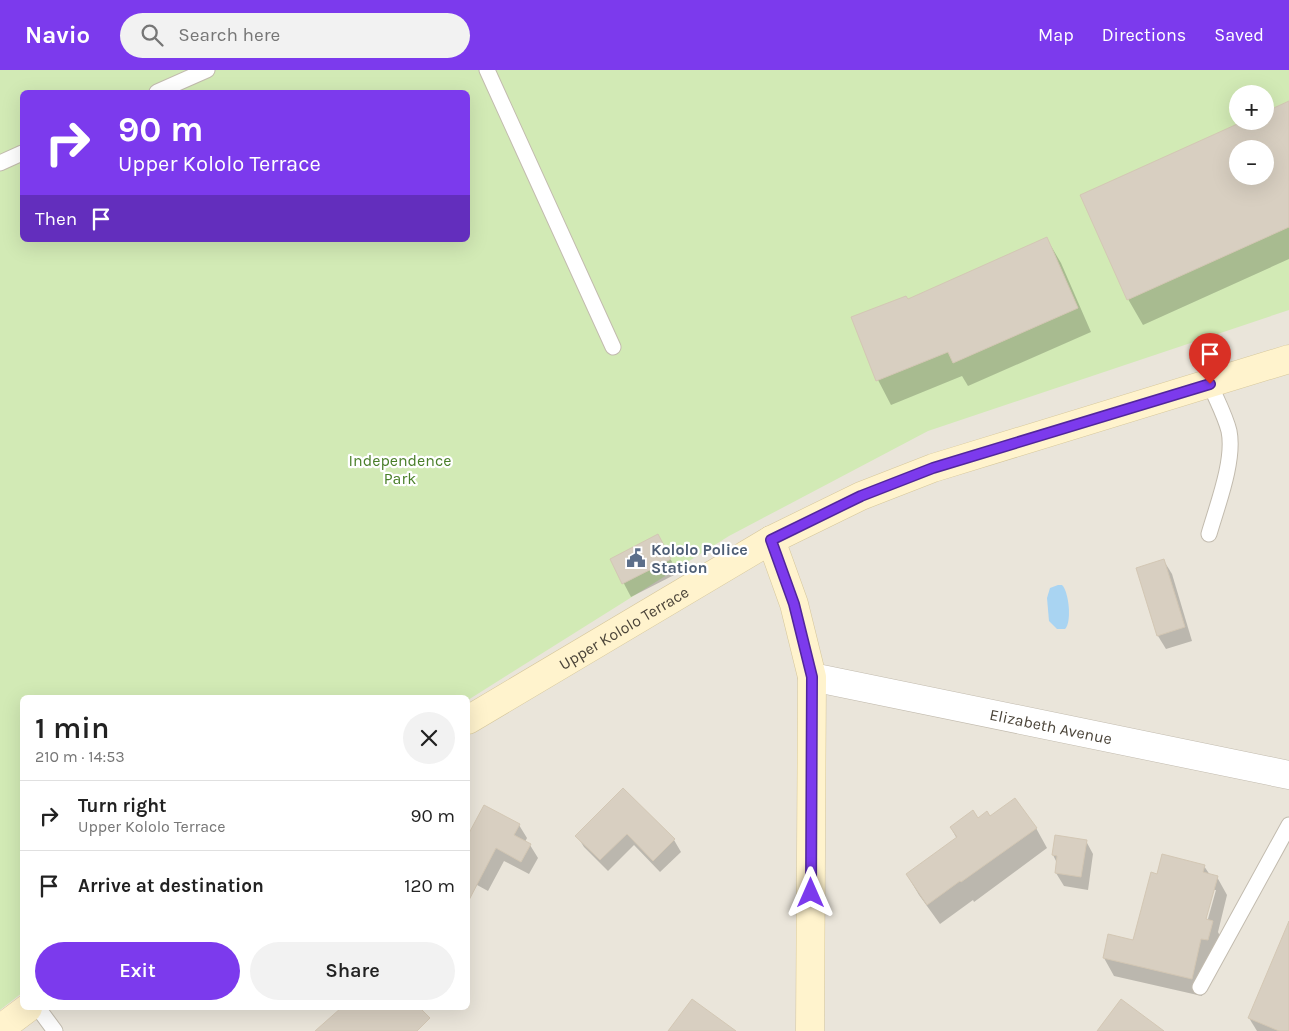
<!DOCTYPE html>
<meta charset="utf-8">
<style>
body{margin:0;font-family:Karla,sans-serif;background:#f2f2f2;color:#222;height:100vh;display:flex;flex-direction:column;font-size:19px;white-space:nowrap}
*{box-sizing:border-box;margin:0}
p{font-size:16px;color:#767676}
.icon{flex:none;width:28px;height:28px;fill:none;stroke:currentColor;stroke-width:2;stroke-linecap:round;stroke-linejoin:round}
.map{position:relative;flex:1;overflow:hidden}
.details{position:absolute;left:20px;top:625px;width:450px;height:315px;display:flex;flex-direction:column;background:#fff;border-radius:8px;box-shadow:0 5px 20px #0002}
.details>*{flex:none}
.banner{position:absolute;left:20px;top:20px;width:450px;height:152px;border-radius:8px;box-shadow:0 5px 20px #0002;background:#7c3aed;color:#fff;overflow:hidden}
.tools{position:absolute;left:1229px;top:15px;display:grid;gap:10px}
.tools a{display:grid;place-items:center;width:45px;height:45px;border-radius:50%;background:#fff;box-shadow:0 5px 20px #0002;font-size:25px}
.pin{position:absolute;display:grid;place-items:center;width:42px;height:42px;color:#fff;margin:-51px -21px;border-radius:50% 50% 50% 0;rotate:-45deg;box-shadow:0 0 5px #0007}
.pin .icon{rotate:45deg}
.me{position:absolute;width:55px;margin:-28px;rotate:0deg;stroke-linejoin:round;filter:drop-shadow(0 0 4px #0008)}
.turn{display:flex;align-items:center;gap:18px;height:105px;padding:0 15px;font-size:22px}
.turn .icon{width:65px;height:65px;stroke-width:2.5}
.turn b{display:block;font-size:35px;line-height:42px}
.then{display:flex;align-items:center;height:48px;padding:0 15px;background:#0003;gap:10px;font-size:19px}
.round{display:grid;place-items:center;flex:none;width:52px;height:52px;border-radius:26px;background:#f2f2f2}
.overview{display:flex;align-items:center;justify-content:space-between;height:85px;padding:0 15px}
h1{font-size:30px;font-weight:600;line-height:38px}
.button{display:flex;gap:10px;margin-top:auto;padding:10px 15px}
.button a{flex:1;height:58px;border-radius:30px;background:#7c3aed;color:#fff;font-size:20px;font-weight:600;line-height:58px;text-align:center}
.button a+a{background:#f2f2f2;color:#222}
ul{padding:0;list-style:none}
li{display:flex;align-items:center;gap:15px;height:70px;padding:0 15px;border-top:1px solid #e0e0e0}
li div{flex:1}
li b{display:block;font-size:19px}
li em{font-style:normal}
header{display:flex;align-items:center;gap:30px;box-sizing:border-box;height:70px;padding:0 25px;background:#7c3aed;color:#fff}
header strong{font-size:24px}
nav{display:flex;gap:28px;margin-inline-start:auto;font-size:18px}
.search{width:350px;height:45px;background:#f2f2f2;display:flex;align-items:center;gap:12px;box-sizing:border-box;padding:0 18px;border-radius:28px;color:#767676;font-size:19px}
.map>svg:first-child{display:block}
</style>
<header>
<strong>Navio</strong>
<div class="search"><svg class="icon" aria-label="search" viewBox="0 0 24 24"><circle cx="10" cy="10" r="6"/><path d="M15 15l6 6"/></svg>Search here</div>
<nav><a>Map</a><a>Directions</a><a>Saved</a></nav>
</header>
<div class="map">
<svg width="1289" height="961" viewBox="0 0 1289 961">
<rect width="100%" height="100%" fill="#f6f3ec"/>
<path fill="#eae5da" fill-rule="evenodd" d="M 0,0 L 1289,0 L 1289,961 L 0,961 ZM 22,22 L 468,22 L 468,170 L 22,170 ZM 1238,24 L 1265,24 L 1265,51 L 1238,51 ZM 1238,79 L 1265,79 L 1265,106 L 1238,106 ZM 22,628 L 468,628 L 468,938 L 22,938 Z"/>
<path fill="#d2eab5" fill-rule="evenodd" d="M 0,0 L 1289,0 L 1289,240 L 928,361 L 729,466 L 468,630 L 468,628 L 22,628 L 22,923 L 0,940 ZM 22,22 L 468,22 L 468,170 L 22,170 ZM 1238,24 L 1265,24 L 1265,51 L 1238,51 ZM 1238,79 L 1265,79 L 1265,106 L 1238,106 Z"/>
<path fill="#a9d4f2" d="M 1058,515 L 1062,515 C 1069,522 1072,552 1065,559 L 1057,559 L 1049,551 L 1047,528 L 1050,518 Z"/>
<g fill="#0003" fill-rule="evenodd">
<path d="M 1289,32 L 1289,189 L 1143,255 L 1128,229 L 1081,126 L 1265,51 L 1265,43 ZM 1238,79 L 1265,79 L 1265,106 L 1238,106 Z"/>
<path d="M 1047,169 L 1061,193 L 1091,262 L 968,316 L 962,306 L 891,335 L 878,310 L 853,248 L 907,230 Z"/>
<path d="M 665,479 L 678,503 L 631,527 L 611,489 Z"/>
<path d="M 1164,491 L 1172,504 L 1192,571 L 1166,579 L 1158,566 L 1137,499 Z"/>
<path d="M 623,720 L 674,770 L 681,782 L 660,802 L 634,775 L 608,801 L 584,777 L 577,766 Z"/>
<path d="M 485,736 L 519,755 L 527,768 L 525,772 L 530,775 L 538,788 L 529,804 L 504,791 L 488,821 L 468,810 L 468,768 Z"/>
<path d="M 990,747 L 1036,758 L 1047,778 L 974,832 L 973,830 L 940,854 L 919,825 L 907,805 L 957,769 L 951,758 L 978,749 Z"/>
<path d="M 1086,771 L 1093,784 L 1088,820 L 1064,816 L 1056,803 L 1057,793 L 1053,785 Z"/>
<path d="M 1204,796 L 1210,805 L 1217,807 L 1227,825 L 1218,862 L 1222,870 L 1211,886 L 1202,926 L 1114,906 L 1104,888 L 1134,872 L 1158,806 ZM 1213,820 L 1216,820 L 1206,856 L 1204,855 Z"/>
<path d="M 1289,885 L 1289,961 L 1257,961 L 1249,948 Z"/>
<path d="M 343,938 L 397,938 L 418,961 L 317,961 Z"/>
</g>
<g fill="#d8cfc1" stroke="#d3c7b4" fill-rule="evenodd">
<path d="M 1289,31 L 1289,157 L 1127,230 L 1080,125 L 1244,51 L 1265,51 L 1265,42 ZM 1238,79 L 1265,79 L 1265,106 L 1238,106 Z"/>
<path d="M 1047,167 L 1078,238 L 953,293 L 948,282 L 876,311 L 851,247 L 906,226 L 908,229 Z"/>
<path d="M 658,464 L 671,489 L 622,514 L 610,489 Z"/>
<path d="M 1164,489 L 1185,557 L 1157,566 L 1136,498 Z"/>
<path d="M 623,718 L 675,769 L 653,791 L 627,764 L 600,790 L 575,766 Z"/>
<path d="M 1015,728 L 1037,758 L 961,812 L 960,811 L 927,835 L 906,804 L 957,767 L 950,757 L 973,740 L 978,748 L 987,741 L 990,746 Z"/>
<path d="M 484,735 L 520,754 L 514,765 L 531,774 L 521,792 L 496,778 L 468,832 L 468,765 Z"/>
<path d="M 1055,765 L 1087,770 L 1081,807 L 1055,803 L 1057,786 L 1052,785 Z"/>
<path d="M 1162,784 L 1205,795 L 1203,802 L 1218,806 L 1206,849 L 1213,851 L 1208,870 L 1201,869 L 1192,909 L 1103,888 L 1108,864 L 1133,870 L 1151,802 L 1157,804 Z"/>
<path d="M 1289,851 L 1289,961 L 1279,961 L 1248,948 Z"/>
<path d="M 692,929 L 736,961 L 668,961 Z"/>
<path d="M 1121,929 L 1164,961 L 1097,961 Z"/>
<path d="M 341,938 L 420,938 L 430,948 L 417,961 L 315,961 Z"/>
</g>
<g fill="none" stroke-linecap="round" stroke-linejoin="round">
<g stroke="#c2bbae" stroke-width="17">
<g id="lane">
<path d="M 487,0 L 613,277"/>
<path d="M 157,22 L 207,0"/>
<path d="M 0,93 L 22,83"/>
<path d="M 1209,464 C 1217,436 1235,390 1229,361 C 1225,345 1216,329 1210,314"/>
<path d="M 1200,917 L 1289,755"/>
<path d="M 38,938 L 55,961"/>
</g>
</g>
<g stroke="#c2bbae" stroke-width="29">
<g id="street">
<path id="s1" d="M 812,607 L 1289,705"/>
</g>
</g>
<g stroke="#d6c79b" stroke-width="29">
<g id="secondary">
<path d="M 771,470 L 794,534 L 812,607 L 810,961"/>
<path id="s2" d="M 468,650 L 771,470 L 861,426 L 933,398 L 1289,289"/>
<path d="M 0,959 L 28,938"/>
</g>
</g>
<use href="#lane" stroke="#fff" stroke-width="15"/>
<use href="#street" stroke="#fff" stroke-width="28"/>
<use href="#secondary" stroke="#fff3cd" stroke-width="28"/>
</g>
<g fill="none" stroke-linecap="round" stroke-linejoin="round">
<g stroke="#51269a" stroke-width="12">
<path id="route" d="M 811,823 L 812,607 L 794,534 L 771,470 L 861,426 L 933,398 L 1210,314"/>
</g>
<use href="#route" stroke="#7c3aed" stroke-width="9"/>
</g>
<defs>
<g id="civic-bare" transform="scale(1.5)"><path d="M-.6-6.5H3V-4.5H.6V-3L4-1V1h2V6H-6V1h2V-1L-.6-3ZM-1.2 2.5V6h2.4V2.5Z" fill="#5c6f8a" stroke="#fff" stroke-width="2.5" paint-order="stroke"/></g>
</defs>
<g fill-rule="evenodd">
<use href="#civic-bare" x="636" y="488"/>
</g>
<g text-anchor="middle" stroke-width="4.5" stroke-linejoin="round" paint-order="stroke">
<g font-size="16" fill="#4a7f2a" stroke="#fff">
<text x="400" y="396">Independence<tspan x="400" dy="18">Park</tspan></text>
</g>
<g font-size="16" font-weight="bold" fill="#4e5e75" stroke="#fff" text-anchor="start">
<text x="651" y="485">Kololo Police<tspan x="651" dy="18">Station</tspan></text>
</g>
<g font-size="16" fill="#4b4439" stroke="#fff">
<text dy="6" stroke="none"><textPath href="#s2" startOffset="181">Upper Kololo Terrace</textPath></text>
<text dy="6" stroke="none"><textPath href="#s1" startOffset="244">Elizabeth Avenue</textPath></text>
</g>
</g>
</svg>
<div class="tools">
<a>+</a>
<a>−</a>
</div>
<div class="pin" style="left:1210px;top:314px;background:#d93025"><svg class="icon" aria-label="arrive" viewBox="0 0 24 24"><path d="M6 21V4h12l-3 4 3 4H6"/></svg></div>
<svg class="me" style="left:811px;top:823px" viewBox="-20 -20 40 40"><path d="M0-17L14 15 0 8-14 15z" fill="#7c3aed" stroke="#fff" stroke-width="4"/></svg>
<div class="banner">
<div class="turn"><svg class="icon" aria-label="right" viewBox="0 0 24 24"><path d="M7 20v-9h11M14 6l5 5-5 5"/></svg><div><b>90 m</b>Upper Kololo Terrace</div></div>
<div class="then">Then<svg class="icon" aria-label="arrive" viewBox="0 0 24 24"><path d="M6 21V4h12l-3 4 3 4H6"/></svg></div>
</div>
<section class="details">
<div class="overview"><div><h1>1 min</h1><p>210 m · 14:53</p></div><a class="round"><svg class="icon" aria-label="close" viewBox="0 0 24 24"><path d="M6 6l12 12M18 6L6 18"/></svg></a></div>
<ul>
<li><svg class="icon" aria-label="right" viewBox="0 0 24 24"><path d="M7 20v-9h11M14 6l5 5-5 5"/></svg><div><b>Turn right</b><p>Upper Kololo Terrace</p></div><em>90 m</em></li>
<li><svg class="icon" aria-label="arrive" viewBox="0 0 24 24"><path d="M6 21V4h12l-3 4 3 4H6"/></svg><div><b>Arrive at destination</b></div><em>120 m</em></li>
</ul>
<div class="button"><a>Exit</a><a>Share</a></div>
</section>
</div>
